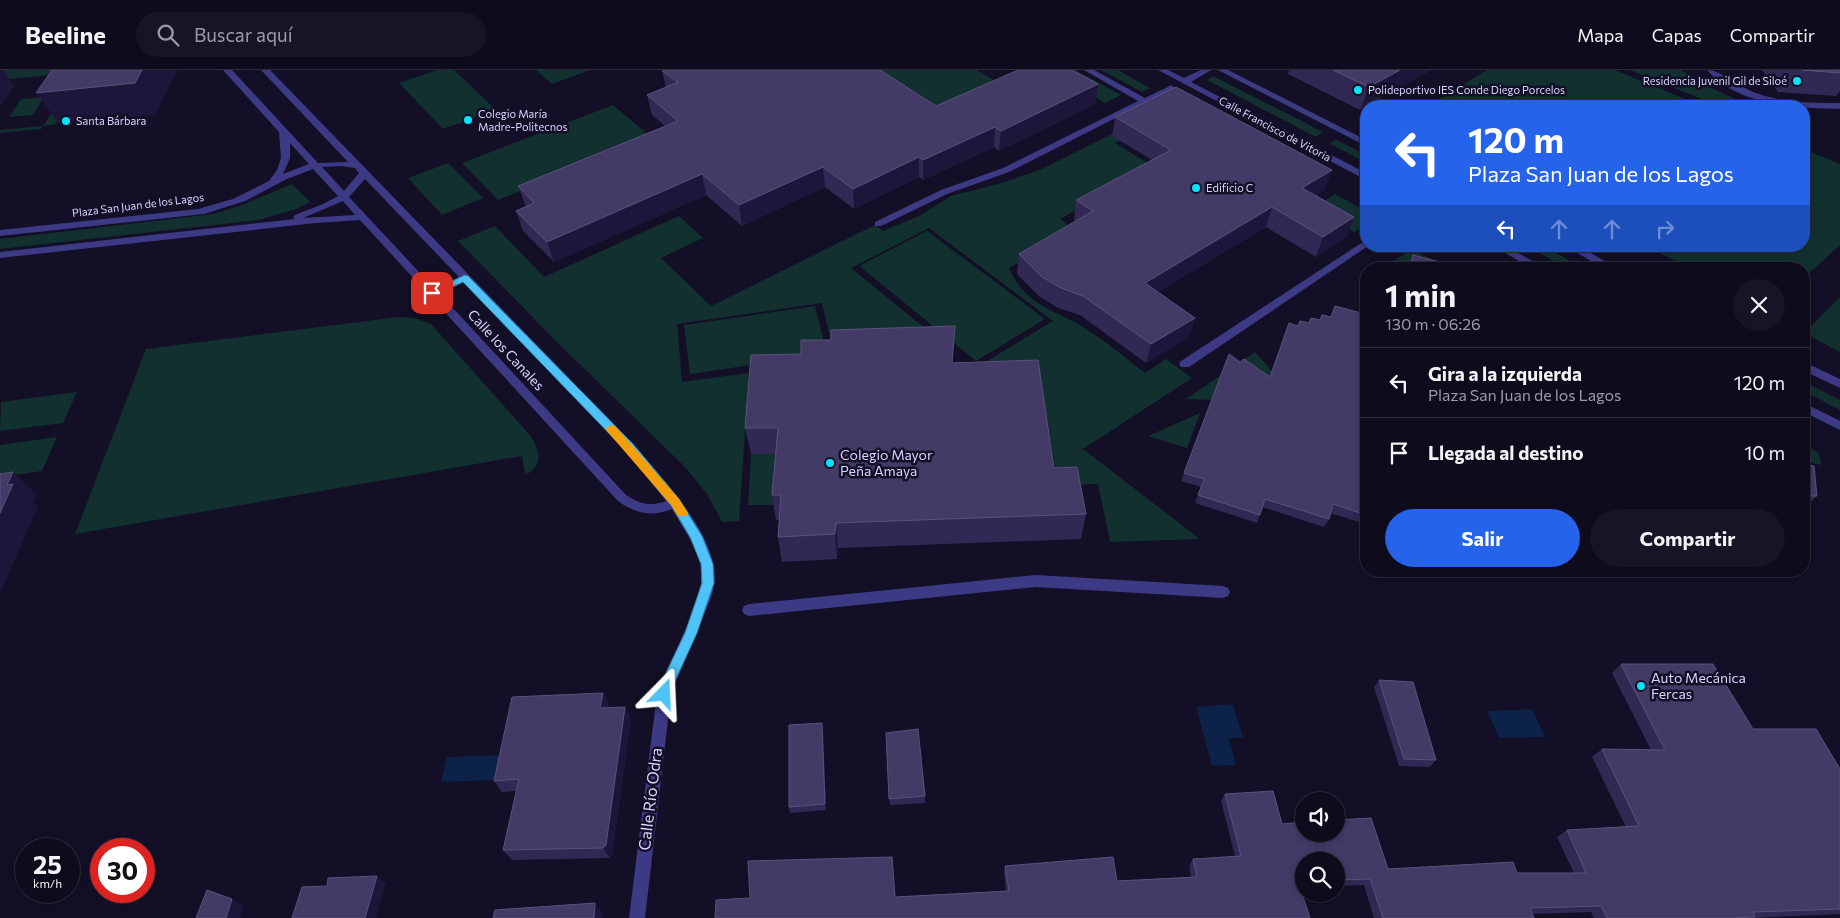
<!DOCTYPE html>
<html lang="es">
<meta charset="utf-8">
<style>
body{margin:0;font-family:Commissioner,sans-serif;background:#171425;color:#f1f3f6;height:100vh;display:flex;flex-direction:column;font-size:19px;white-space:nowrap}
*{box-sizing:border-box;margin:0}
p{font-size:16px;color:#9b9ba3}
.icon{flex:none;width:28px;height:28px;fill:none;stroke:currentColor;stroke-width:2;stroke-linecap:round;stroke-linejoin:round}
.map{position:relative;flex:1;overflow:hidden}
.details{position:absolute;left:1360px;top:192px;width:450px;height:315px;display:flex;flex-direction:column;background:#0e0b1c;border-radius:20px;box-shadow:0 2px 8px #0003,0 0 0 1px #2e2b3b}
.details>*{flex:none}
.banner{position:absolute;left:1360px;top:30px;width:450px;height:152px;border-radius:20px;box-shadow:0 2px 8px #0003,0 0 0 1px #2e2b3b;background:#2563eb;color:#fff;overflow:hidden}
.controls{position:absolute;left:1295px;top:722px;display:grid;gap:10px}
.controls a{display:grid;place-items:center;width:50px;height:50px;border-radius:50%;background:#0e0b1c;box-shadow:0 2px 8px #0003,0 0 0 1px #2e2b3b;font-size:25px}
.speed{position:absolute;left:15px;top:768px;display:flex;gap:10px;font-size:25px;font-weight:700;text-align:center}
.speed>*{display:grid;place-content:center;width:65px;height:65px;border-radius:50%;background:#0e0b1c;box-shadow:0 2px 8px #0003,0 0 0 1px #2e2b3b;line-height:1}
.speed small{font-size:12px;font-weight:400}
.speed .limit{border:8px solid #d22;background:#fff;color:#111}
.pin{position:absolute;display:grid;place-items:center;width:42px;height:42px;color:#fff;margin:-21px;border-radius:10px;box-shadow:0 2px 8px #0006}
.me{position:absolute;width:55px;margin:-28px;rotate:21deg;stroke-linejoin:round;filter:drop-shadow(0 0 4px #0008)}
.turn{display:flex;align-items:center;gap:18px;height:105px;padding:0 25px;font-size:22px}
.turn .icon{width:65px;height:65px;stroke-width:2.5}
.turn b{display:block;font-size:35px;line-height:42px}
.lanes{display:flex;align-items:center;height:48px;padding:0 25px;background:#0003;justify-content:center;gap:25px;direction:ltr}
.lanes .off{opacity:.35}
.round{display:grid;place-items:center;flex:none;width:52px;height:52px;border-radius:26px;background:#171425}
.summary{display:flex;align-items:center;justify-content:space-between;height:85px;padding:0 25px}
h1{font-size:30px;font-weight:700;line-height:38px}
.cta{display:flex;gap:10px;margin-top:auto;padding:10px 25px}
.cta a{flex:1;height:58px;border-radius:30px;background:#2563eb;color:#fff;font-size:20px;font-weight:700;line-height:58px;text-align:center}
.cta a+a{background:#171425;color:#f1f3f6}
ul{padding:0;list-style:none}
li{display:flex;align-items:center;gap:15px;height:70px;padding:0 25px;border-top:1px solid #2e2b3b}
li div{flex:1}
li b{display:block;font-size:19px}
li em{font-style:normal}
header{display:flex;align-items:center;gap:30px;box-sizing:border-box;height:70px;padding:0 25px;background:#0e0b1c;border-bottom:1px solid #2e2b3b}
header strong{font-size:24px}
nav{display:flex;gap:28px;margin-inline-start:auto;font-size:18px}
.search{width:350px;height:45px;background:#171425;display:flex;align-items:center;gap:12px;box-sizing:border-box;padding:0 18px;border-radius:28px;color:#9b9ba3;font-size:19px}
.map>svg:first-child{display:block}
</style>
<header>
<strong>Beeline</strong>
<div class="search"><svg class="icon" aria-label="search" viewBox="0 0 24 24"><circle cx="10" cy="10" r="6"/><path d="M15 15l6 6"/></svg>Buscar aquí</div>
<nav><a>Mapa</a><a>Capas</a><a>Compartir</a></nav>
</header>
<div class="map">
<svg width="1840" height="848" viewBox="0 0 1840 848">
<rect width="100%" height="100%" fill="#130f26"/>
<g fill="#12302f">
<path d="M 0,0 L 103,0 L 0,10 Z"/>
<path d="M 437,0 L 454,0 L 496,40 L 443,59 L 399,13 Z"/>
<path d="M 536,0 L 590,0 L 552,14 Z"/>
<path d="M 851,0 L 977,0 L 997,12 L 941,43 Z"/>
<path d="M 1053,0 L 1075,0 L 1121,25 L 1105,33 L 1050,1 Z"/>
<path d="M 1101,0 L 1118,0 L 1150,18 L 1142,22 Z"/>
<path d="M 1487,0 L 1615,0 L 1702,36 L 1427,36 Z"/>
<path d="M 1630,0 L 1681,0 L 1700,12 L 1737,30 L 1730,36 L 1719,36 Z"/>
<path d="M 1213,6 L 1323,62 L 1316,67 L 1207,10 Z"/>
<path d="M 74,25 L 56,54 L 43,56 L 41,59 L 0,63 L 0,60 L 43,56 L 62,26 Z"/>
<path d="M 44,27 L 33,45 L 9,47 L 21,29 Z"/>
<path d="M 1176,32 L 1179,41 L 1115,73 L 1154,97 L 1060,149 L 1074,160 L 1009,198 C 1025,233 1045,236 1076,253 C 1099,265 1124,287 1145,303 L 1166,289 L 1192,308 L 1083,379 L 1200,469 L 1110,472 L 1098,414 L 1058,415 L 1041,311 L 959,308 L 1053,251 L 929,158 L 851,198 L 948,277 L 833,281 L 822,233 L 677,254 L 682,312 L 749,303 L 739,451 L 722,452 L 707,424 L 686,398 L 557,272 L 458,171 L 495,156 L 544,207 L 679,146 L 703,168 L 661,188 L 711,236 L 875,155 L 883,161 L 919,146 L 951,126 L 1002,113 L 1042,99 Z"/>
<path d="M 613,35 L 652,68 L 498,130 L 462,93 Z"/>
<path d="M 1337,70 L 1366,85 L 1366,93 L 1329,73 Z"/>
<path d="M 1804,79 L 1840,94 L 1840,175 L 1804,208 L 1804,199 L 1691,199 L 1646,176 L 1804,176 Z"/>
<path d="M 448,93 L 483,128 L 442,145 L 408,108 Z"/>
<path d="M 292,114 L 310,132 L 296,139 L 259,150 L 0,179 L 0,169 L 214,144 L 242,135 Z"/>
<path d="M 1335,124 L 1366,141 L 1366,155 L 1354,162 L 1312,139 Z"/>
<path d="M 927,161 L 1045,249 L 976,291 L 859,196 Z"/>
<path d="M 1526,176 L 1542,176 L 1586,199 L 1569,199 Z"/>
<path d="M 1412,179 L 1450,199 L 1381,199 Z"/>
<path d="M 1840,227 L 1840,282 L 1804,263 Z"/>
<path d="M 815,236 L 827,284 L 690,304 L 684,255 Z"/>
<path d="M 399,247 L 415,248 L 431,254 L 529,364 C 539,378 545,396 525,405 L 522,386 L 75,464 L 146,279 Z"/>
<path d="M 1255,282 L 1301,333 L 1186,329 Z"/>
<path d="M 1804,312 L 1840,330 L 1840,340 L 1804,321 Z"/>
<path d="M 77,322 L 63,353 L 0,361 L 1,332 Z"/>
<path d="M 1200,343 L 1187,378 L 1148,366 Z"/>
<path d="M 57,367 L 42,401 L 0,407 L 0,375 Z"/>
<path d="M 1804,374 L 1819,383 L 1821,395 L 1804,391 Z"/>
<path d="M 780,376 L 778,435 L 748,435 L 751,384 L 769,384 Z"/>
</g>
<g fill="#0c2248">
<path d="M 1233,634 L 1243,668 L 1229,668 L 1236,695 L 1212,696 L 1196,637 Z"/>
<path d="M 1532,639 L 1545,667 L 1499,668 L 1487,641 Z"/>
<path d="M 500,685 L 495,710 L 441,712 L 447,687 Z"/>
</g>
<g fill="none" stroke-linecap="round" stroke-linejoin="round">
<g fill="#3d3a85" fill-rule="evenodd">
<path d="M 1084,0 L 1094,0 L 1145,28 L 1161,20 L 1165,23 L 1009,102 L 947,124 L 881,156 L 875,156 L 875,152 L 941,120 L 1003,98 L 1138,31 Z"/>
<path d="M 1707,0 C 1721,0 1742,19 1759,24 C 1785,33 1813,33 1840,33 L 1840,39 C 1796,38 1739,36 1707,0 Z"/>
<path d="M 1366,170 L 1366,176 L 1368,176 L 1189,297 L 1181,297 L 1179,294 L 1181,291 Z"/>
<path d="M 1036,505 L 1223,516 L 1228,518 L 1230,522 L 1228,526 L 1223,528 L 1036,517 L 749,546 L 744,544 L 742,540 L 744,536 L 749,534 Z"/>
</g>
<g fill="#3d3a85" fill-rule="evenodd">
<path d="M 223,0 L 232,0 L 318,93 L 348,92 L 261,0 L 270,0 L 633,374 C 660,405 708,456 714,498 C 716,508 714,518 711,528 L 671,624 L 645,848 L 629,848 L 657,624 L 693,542 L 701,514 L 701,497 L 696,479 L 672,439 C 651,447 636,444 618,431 L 360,150 L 316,153 L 0,188 L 0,182 L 295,149 L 293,147 L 295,145 L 323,134 L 338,126 L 313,99 L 287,109 L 245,131 L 204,144 L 0,166 L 0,160 L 198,139 L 233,129 L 269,111 L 277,100 L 281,88 L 279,62 ZM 290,73 L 309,94 L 283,104 L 290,88 ZM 341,96 L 355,98 L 359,103 L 344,121 L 322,97 ZM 365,109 L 459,207 L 434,218 L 349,127 ZM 343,131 L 355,145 L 303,148 ZM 464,212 L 625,380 L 666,431 C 650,437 640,434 626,425 L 440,224 Z"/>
<path d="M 1158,0 L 1168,0 L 1184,8 L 1201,0 L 1211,0 L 1191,12 L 1366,103 L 1366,110 Z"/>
<path d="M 1218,0 L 1228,0 L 1366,70 L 1366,76 Z"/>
<path d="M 1171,15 L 1175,18 L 1174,20 L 1161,26 L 1157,23 Z"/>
<path d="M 1493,176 L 1506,176 L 1546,199 L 1533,199 Z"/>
<path d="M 1565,176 L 1578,176 L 1619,199 L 1605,199 Z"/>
<path d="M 1804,292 L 1840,309 L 1840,318 L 1804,301 Z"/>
<path d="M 1804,333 L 1840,351 L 1840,360 L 1804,342 Z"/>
</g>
</g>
<g fill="#312854">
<path d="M 1289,0 L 1431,0 L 1360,40 L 1288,4 Z"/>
<path d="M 1762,0 L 1840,0 L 1840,21 L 1836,26 L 1778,22 Z"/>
<path d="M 662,1 L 936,36 L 1098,14 L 1095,34 L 999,81 L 994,77 L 923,110 L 919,107 L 854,139 L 825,117 L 742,156 L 706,125 L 554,192 L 523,161 L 516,141 L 526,137 L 518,116 L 665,56 L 652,45 L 647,25 L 666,17 Z"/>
<path d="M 1115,47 L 1325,120 L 1316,125 L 1354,147 L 1347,166 L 1316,187 L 1266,157 L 1158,222 L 1195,248 L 1189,267 L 1146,293 L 1080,245 L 1058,238 L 1039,226 L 1017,204 L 1019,184 L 1076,151 L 1074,150 L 1076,130 L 1152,90 L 1112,66 Z"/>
<path d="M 1413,185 L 1467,199 L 1408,199 L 1409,194 Z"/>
<path d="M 1366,218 L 1366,454 L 1330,443 L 1329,449 L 1324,457 L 1262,437 L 1257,453 L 1195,433 L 1201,417 L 1181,411 L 1184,403 L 1240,292 L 1270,307 L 1298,256 L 1300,251 L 1309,253 L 1311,248 L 1320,250 L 1322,245 L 1331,247 L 1335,236 L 1360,243 Z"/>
<path d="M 953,293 L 1054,398 L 1086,444 L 1081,469 L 838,478 L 837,489 L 782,492 L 778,467 L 779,450 L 776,450 L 772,425 L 775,384 L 751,384 L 745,358 Z"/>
<path d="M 1804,394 L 1817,426 L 1808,434 L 1804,434 Z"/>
<path d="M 1621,594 L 1753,659 L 1840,699 L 1840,844 L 1753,848 L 1594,848 L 1591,842 L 1532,844 L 1534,848 L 1374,848 L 1364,815 L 1336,816 L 1336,791 L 1304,791 L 1304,817 L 895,827 L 1006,821 L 1004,803 L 1005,796 L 1117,811 L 1191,807 L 1189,796 L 1193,789 L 1235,786 L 1221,731 L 1225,724 L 1282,754 L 1388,799 L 1517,803 L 1574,803 L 1557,767 L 1567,760 L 1626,757 L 1592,687 L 1602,679 L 1651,680 L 1612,603 Z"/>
<path d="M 1379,610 L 1436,690 L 1430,697 L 1399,696 L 1374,617 Z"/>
<path d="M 603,623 L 609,634 L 608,638 L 631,649 L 612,785 L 610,788 L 512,790 L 503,780 L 516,721 L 502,722 L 494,711 Z"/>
<path d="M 822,653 L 823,660 L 826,740 L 790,743 L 789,737 Z"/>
<path d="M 886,663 L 925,726 L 925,733 L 890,735 Z"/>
</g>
<g fill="#1d163a">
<path d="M 0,0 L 3,0 L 15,16 L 0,37 Z"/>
<path d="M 142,0 L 178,0 L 155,45 L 59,54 L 36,23 Z"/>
<path d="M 1400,0 L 1431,0 L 1360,40 L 1369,17 Z"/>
<path d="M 1098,14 L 1095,34 L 999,81 L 1001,61 Z"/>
<path d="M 995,57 L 994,77 L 923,110 L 923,90 Z"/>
<path d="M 919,87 L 919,107 L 854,139 L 853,119 Z"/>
<path d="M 823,97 L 825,117 L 742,156 L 739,135 Z"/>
<path d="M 1332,100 L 1325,120 L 1296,137 L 1302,118 Z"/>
<path d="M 702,104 L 706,125 L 554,192 L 547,172 Z"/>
<path d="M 1272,137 L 1266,157 L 1140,233 L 1145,213 Z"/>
<path d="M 1354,147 L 1347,166 L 1316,187 L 1323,167 Z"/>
<path d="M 1195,248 L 1189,267 L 1146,293 L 1151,274 Z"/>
<path d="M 13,402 L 37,425 L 34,433 L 38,437 L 2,519 L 0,520 L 0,443 L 7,415 Z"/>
<path d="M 836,453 L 838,478 L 837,489 L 835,464 Z"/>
<path d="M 603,623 L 609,634 L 606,649 L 600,638 Z"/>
<path d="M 625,637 L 631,649 L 612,785 L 610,788 L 603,778 Z"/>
<path d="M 822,653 L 823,660 L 826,740 L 825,734 Z"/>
<path d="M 377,806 L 386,813 L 376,848 L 365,848 Z"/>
<path d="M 232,829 L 244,836 L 240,848 L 226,848 Z"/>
<path d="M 595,833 L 603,844 L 603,848 L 594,848 Z"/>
</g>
<g fill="#433a66" stroke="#5a527e">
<path d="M 52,0 L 142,0 L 135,13 L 36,23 Z"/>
<path d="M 664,0 L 880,0 L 936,36 L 1018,0 L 1072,0 L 1098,14 L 1001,61 L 995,57 L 923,90 L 919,87 L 853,119 L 823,97 L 739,135 L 702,104 L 547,172 L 516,141 L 534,133 L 518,116 L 678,51 L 647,25 L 678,12 L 662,1 Z"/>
<path d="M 1333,0 L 1400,0 L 1369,17 Z"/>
<path d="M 1802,0 L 1840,0 L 1840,3 Z"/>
<path d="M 1176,17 L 1332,100 L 1302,118 L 1354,147 L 1323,167 L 1272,137 L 1145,213 L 1195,248 L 1151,274 L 1083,226 L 1061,218 L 1042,207 L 1019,184 L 1093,141 L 1076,130 L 1171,80 L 1115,47 Z"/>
<path d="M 1413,185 L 1467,199 L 1410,199 Z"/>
<path d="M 1366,224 L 1366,445 L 1333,434 L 1329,449 L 1265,429 L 1260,445 L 1198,425 L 1204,409 L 1184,403 L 1229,284 L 1240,292 L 1244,289 L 1270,307 L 1289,253 L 1298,256 L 1300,251 L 1309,253 L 1311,248 L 1320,250 L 1322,245 L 1331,247 L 1335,236 L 1361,243 Z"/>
<path d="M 955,256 L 952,293 L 1038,290 L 1054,398 L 1077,397 L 1086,444 L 836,453 L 835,464 L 778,467 L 781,425 L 772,425 L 778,358 L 745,358 L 751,285 L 801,284 L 801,270 L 831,270 L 831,260 Z"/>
<path d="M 1804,394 L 1814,396 L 1817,426 L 1804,426 Z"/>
<path d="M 13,402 L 7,415 L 13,414 L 0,443 L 0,404 Z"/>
<path d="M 1621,594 L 1713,594 L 1753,659 L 1816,659 L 1840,699 L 1840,839 L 1753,842 L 1755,847 L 1732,848 L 1607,848 L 1601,836 L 1530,838 L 1534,848 L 1383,848 L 1370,809 L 1336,810 L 1336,791 L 1304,791 L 1304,811 L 1298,811 L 1310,848 L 715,848 L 716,830 L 750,828 L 748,791 L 892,787 L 895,827 L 1009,821 L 1005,796 L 1113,787 L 1117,811 L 1197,807 L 1193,789 L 1241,786 L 1225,724 L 1273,721 L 1282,754 L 1304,752 L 1304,764 L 1336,764 L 1336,750 L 1371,748 L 1388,799 L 1513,792 L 1517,803 L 1586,803 L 1567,760 L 1639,756 L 1602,679 L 1665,680 Z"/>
<path d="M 1379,610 L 1413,612 L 1436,690 L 1404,689 Z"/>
<path d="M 603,623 L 600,638 L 625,637 L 606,775 L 603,778 L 503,780 L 519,709 L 494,711 L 512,627 Z"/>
<path d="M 822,653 L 825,734 L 789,737 L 789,655 Z"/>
<path d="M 918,659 L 925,726 L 889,729 L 886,663 Z"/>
<path d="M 377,806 L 365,848 L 292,848 L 302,817 L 327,816 L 328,808 Z"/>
<path d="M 207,820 L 232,829 L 226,848 L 196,848 Z"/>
<path d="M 595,833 L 594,848 L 493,848 L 495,840 Z"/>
</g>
<path fill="#4fc3f7" stroke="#337fa1" d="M 465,205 L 468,206 L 633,374 L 679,429 L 702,466 L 713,494 L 714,513 L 697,563 L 675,611 L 669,629 L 664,630 L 660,629 L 658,624 L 662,611 L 685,563 L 702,513 L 701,494 L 690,467 L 671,435 L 625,380 L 463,212 L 435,225 L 432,226 L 427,223 Z"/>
<path fill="#f59e0b" d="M 611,355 L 615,356 L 679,429 L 688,443 L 686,446 L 678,446 L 671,435 L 607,361 L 605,359 Z"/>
<g fill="#00e5ff" stroke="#130f26" stroke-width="2">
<circle cx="1797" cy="11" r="5"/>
<circle cx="1358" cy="20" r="5"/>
<circle cx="468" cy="50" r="5"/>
<circle cx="66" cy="51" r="5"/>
<circle cx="1196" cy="118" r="5"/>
<circle cx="830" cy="393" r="5"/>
<circle cx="1641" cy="616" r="5"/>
</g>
<g text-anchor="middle" stroke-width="5" stroke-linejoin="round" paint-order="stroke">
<g font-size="11" fill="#d9d4ff" stroke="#130f26" text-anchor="start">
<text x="1787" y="15" text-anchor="end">Residencia Juvenil Gil de Siloé</text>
<text x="1368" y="24">Polideportivo IES Conde Diego Porcelos</text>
<text x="478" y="48">Colegio María<tspan x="478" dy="13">Madre-Politecnos</tspan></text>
<text x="76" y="55">Santa Bárbara</text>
<text x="1206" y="122">Edificio C</text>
</g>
<g font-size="11" fill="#d9d4ff" stroke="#130f26">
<text transform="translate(1275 59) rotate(28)" y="4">Calle Francisco de Vitoria</text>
<text transform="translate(138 135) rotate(-7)" y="4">Plaza San Juan de los Lagos</text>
</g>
<g font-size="14" fill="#d9d4ff" stroke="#130f26">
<text transform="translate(506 280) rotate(47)" y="5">Calle los Canales</text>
</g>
<g font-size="14" fill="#d9d4ff" stroke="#130f26" text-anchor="start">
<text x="840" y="390">Colegio Mayor<tspan x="840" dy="16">Peña Amaya</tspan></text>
<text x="1651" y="613">Auto Mecánica<tspan x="1651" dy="16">Fercas</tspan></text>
</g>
<g font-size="16" fill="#d9d4ff" stroke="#130f26">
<text transform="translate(650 729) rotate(-83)" y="6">Calle Río Odra</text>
</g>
</g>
</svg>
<div class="controls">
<a><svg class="icon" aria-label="sound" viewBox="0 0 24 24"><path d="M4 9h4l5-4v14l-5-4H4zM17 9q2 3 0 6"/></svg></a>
<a><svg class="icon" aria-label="search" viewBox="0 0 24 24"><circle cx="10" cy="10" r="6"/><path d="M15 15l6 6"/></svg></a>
</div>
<div class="speed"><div>25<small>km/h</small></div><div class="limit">30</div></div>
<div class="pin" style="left:432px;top:223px;background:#d93025"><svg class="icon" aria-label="arrive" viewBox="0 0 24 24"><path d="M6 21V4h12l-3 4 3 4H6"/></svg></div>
<svg class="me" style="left:664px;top:624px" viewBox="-20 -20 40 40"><path d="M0-17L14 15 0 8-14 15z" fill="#4fc3f7" stroke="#fff" stroke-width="4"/></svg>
<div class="banner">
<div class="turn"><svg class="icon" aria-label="left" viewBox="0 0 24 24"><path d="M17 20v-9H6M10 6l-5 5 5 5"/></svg><div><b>120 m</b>Plaza San Juan de los Lagos</div></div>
<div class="lanes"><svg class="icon" aria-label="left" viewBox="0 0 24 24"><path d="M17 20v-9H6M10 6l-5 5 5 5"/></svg><svg class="icon off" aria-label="ahead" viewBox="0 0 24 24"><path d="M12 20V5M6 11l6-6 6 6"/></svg><svg class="icon off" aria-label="ahead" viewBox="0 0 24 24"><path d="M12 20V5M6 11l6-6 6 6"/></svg><svg class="icon off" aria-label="right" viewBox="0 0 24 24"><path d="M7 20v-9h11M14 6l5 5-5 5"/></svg></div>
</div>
<section class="details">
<div class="summary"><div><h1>1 min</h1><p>130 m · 06:26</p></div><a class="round"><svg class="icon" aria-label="close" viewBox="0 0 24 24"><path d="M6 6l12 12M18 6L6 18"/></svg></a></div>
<ul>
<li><svg class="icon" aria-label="left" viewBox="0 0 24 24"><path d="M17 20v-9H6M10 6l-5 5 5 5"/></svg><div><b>Gira a la izquierda</b><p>Plaza San Juan de los Lagos</p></div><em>120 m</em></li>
<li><svg class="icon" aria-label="arrive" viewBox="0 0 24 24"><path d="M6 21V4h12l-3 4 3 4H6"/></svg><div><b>Llegada al destino</b></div><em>10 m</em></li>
</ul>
<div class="cta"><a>Salir</a><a>Compartir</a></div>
</section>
</div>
